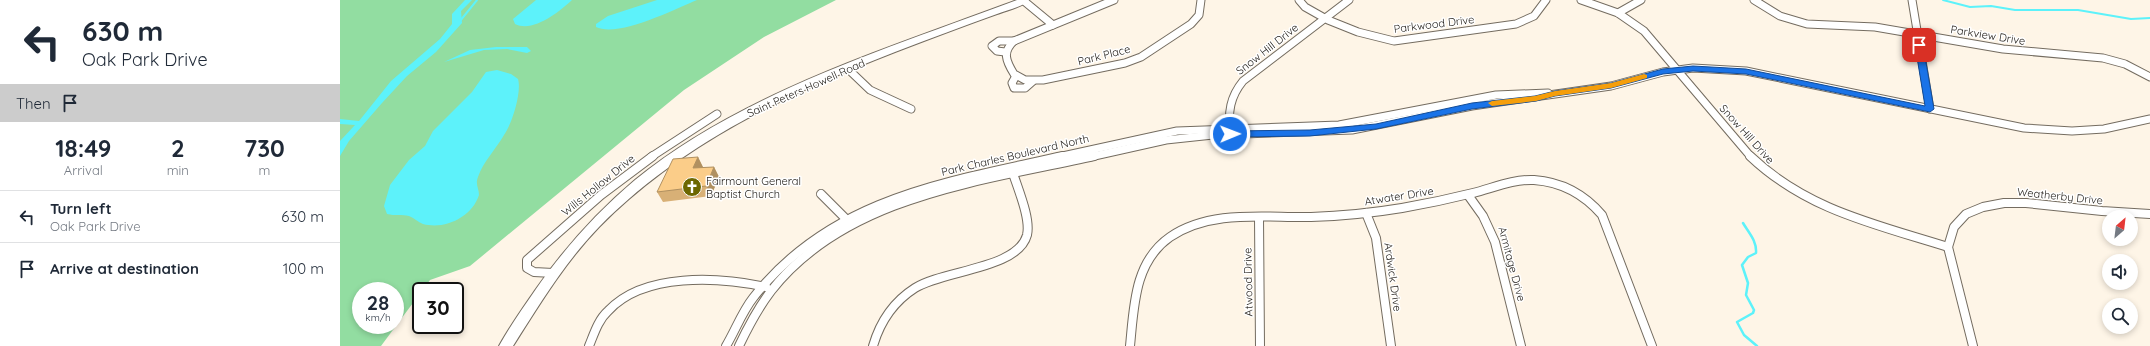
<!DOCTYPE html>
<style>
body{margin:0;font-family:Quicksand,sans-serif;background:#f2f2f3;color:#1f2937;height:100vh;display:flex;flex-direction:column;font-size:15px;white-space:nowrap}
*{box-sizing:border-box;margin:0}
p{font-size:13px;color:#747a83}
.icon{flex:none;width:22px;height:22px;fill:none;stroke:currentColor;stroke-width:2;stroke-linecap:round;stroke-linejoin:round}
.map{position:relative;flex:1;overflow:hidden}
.sheet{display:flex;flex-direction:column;background:#fff;width:340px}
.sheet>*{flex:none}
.guide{background:#fff;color:#1f2937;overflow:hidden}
.needle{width:26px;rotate:28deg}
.tools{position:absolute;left:1762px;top:210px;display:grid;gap:8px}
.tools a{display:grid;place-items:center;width:36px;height:36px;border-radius:50%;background:#fff;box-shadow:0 2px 6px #0003;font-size:20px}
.speed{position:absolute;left:12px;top:282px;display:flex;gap:8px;font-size:20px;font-weight:700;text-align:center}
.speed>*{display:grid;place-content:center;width:52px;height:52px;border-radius:50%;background:#fff;box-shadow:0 2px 6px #0003;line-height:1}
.speed small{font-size:10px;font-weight:400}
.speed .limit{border:2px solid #111;border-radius:6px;background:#fff;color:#111}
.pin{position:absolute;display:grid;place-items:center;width:34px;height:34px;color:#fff;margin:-17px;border-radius:8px;box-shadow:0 2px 6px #0006}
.me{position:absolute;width:44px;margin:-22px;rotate:89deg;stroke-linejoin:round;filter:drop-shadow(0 0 3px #0008)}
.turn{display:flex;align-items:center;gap:14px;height:84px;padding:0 16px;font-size:18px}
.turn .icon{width:52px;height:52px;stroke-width:2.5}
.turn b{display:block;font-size:28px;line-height:34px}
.then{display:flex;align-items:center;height:38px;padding:0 16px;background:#0003;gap:8px;font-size:15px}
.eta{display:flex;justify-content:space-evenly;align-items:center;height:68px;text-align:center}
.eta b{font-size:24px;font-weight:700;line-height:28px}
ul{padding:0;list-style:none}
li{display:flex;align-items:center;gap:12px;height:52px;padding:0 16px;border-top:1px solid #e0e1e3}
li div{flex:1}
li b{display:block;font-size:15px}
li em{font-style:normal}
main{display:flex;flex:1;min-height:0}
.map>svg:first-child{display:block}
</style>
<main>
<section class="sheet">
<div class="guide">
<div class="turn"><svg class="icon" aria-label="left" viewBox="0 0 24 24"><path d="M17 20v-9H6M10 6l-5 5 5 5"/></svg><div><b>630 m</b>Oak Park Drive</div></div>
<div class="then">Then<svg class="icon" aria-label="arrive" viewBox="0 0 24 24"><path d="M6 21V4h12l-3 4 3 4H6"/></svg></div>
</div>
<div class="eta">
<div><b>18:49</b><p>Arrival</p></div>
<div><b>2</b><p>min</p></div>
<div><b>730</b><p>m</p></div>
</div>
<ul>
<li><svg class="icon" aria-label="left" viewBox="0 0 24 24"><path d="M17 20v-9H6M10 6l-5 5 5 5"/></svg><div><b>Turn left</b><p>Oak Park Drive</p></div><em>630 m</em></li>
<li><svg class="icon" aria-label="arrive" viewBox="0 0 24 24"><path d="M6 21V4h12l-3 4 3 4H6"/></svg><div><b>Arrive at destination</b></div><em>100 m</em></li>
</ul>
</section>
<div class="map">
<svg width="1810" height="346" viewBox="0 0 1810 346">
<rect width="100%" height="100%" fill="#fef5e7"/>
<path fill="#92dda1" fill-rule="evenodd" d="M 0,0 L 496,0 L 424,37 L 344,90 L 130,266 L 90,280 L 41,346 L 0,346 ZM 21,291 L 55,291 L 55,325 L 21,325 Z"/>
<g fill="#5df2fa">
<path d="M 125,0 L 132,0 L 121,11 L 122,23 L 96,52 L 67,76 L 42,103 L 9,141 L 0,156 L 0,141 L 15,125 L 0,124 L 0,119 L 19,121 L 51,81 L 100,39 L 112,24 L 112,14 Z"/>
<path d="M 196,0 L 232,0 C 219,12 193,33 175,24 L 173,19 Z"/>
<path d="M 317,0 L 357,0 C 335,9 278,38 256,27 L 256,24 L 268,16 Z"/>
<path d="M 156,47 L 187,47 L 191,51 L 187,53 L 167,49 L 144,50 L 104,62 L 130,50 Z"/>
<path d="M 157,70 L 171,74 L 178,79 C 182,92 172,124 164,135 C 156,149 143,162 138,177 C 135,185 139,188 139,195 C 132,217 105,230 83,224 C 78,222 74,218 69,216 C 62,214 55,216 47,214 L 44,206 L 50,185 L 69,160 L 85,146 L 93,131 L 132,92 L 146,72 Z"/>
</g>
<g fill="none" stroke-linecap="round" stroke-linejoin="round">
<g stroke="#5df2fa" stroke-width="2">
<path d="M 1603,0 L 1630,7 L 1651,6 L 1675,10 L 1738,10 L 1791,19 L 1810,18"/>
<path d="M 120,21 L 137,0"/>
</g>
<path stroke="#5df2fa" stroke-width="2.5" d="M 1403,223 C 1409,233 1417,241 1416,253 L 1408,257 L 1402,265 L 1408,283 L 1406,295 L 1414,310 L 1413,313 L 1397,322 L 1404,335 L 1417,346"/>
<g stroke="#746c60" stroke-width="9">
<g id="minor-far1">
<path d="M 774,0 L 674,41 C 662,52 666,61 674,74 L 685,80 L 703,80 L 785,63 L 801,57 L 851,24 L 859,15 L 861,0"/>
<path d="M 959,0 L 965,7 L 988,20 L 1018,32 L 1054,41 L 1176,24 L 1194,16 L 1206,0"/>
<path d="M 1241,0 L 1278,13 L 1304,31 L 1411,157"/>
<path d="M 1414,0 L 1440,16 L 1467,24 L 1535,27 L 1663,49 L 1763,58 L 1785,64 L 1810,77"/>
<path d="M 1572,0 L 1590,109"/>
<path d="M 684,1 L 713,25"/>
<path d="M 1278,13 L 1301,0"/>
<path d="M 665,52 L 657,51 L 652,46 L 659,41 L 674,41"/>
<path d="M 508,69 L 530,90 L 571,109"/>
<path d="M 676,76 L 672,83 L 674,88 L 685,88 L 693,81"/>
<path d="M 890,132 C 888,112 890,97 903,81 L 1009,0"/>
<path d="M 311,157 L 377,114"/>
<path d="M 718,157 L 837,131 L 999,125 L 1156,95 L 1208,93"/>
<path d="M 750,157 L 826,140 L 873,135 L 1012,130 L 1132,106 L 1271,86 L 1323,72 L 1353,68 L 1406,71 L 1684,128 L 1732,131 L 1764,129 L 1810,119"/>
</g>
</g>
<g stroke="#746c60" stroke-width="10">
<g id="minor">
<path d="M 1410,156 C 1467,210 1535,224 1608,247"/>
<path d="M 481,194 L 509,222"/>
<path d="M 1128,195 L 1143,216 L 1155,242 L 1181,346"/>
<path d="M 1026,213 L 1036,238 L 1051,346"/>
<path d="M 919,217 L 920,346"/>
<path d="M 213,273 L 194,272 L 187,268 L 187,260 L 261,195 L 313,156"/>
<path d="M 249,346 C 254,334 258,320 268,311 C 304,272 379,277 426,287"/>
<path d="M 386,346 C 395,331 402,312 413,298 C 491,198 606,182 723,156"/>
<path d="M 399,346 C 408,327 418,308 431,291 C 506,195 644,181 754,156"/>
<path d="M 533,346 C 540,322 553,302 575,288 C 603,270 678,269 687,235 C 691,218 677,187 672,170"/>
<path d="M 790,346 C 794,307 794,262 830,237 C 871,209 925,218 971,217 C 1002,216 1032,213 1062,208 C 1085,204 1109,199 1133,193 C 1153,188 1173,179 1194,180 C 1222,182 1244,194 1262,215 L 1312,346"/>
<path d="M 1633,346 L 1608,247 L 1614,227 L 1626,214 L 1643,207 L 1664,203 L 1686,203 L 1762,211 L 1810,214"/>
</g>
</g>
<g stroke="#746c60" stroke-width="2">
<path id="secondary" d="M 677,0 L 689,0 C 683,7 667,10 657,14 C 623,26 589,39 555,52 C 447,94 342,143 259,227 C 225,262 199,305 173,346 L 159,346 C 170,326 183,308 196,289 C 224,249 257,212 295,180 C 401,93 549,48 677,0 Z"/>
</g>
<use href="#minor-far1" stroke="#fff" stroke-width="7"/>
<use href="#minor" stroke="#fff" stroke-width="8"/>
<use href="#secondary" fill="#fff" fill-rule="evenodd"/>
</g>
<path fill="#d8b076" d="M 358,157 L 363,168 L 374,167 L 379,177 L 371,196 L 323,202 L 317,192 Z"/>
<g fill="#b09060">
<path d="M 358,157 L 363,167 L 358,179 L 353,168 Z"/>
<path d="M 374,167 L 379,177 L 371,196 L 366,186 Z"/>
</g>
<path fill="#fbcd89" stroke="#b09060" d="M 358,157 L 353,168 L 374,167 L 366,186 L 317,192 L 333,159 Z"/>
<path fill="#1a73e8" stroke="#114b97" d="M 1579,42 L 1583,45 L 1594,109 L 1590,112 L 1406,74 L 1353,71 L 1323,74 L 1271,88 L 1215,96 L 1196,101 L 1132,109 L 1036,129 L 970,136 L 890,137 L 886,134 L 890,131 L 970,130 L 1036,124 L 1132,103 L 1195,96 L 1215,91 L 1271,83 L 1323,69 L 1353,66 L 1406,69 L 1585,106 L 1575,45 Z"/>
<path fill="#f59e0b" d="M 1304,74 L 1307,75 L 1307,78 L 1271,88 L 1215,96 L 1196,101 L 1152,106 L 1148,103 L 1152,101 L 1195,96 L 1215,91 L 1271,83 Z"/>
<defs>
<g id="church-disc" transform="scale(1)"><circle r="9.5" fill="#6c6700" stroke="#fff"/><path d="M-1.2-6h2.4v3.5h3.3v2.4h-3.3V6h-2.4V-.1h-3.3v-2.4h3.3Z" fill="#fff"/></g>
</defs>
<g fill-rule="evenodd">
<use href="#church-disc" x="352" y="187"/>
</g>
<g text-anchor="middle" stroke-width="3" stroke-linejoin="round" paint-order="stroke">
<g font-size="11" fill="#24201b" stroke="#fff">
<text transform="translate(1094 24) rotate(-7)" y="4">Parkwood Drive</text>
<text transform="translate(1648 35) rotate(9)" y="4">Parkview Drive</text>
<text transform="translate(927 49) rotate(-38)" y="4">Snow Hill Drive</text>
<text transform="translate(764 55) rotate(-14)" y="4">Park Place</text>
<text transform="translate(466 88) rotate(-24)" y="4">Saint Peters Howell Road</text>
<text transform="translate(1407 134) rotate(48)" y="4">Snow Hill Drive</text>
<text transform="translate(675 155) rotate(-13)" y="4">Park Charles Boulevard North</text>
<text transform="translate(258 185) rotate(-39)" y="4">Wills Hollow Drive</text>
<text transform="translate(1059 196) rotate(-9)" y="4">Atwater Drive</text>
<text transform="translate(1720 196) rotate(6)" y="4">Weatherby Drive</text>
<text transform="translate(1172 264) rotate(75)" y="4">Armitage Drive</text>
<text transform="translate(1053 277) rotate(82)" y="4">Ardwick Drive</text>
<text transform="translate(908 282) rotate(-91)" y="4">Atwood Drive</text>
</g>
<g font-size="11" fill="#24201b" stroke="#fff" text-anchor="start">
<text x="366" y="185">Fairmount General<tspan x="366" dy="13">Baptist Church</tspan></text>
</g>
</g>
</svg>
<div class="tools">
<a><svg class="needle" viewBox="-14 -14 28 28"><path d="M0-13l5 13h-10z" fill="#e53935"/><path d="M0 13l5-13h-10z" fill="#747a83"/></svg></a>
<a><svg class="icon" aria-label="sound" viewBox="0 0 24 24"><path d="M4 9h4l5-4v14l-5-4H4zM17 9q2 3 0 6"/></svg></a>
<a><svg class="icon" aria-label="search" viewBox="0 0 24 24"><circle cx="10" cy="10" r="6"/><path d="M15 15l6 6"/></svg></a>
</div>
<div class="speed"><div>28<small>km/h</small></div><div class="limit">30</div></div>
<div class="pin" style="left:1579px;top:45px;background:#d93025"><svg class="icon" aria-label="arrive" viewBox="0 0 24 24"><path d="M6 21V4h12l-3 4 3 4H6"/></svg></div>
<svg class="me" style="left:890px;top:134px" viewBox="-20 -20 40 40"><circle r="17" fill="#1a73e8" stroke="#fff" stroke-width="3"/><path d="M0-11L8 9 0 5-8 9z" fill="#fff"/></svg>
</div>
</main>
